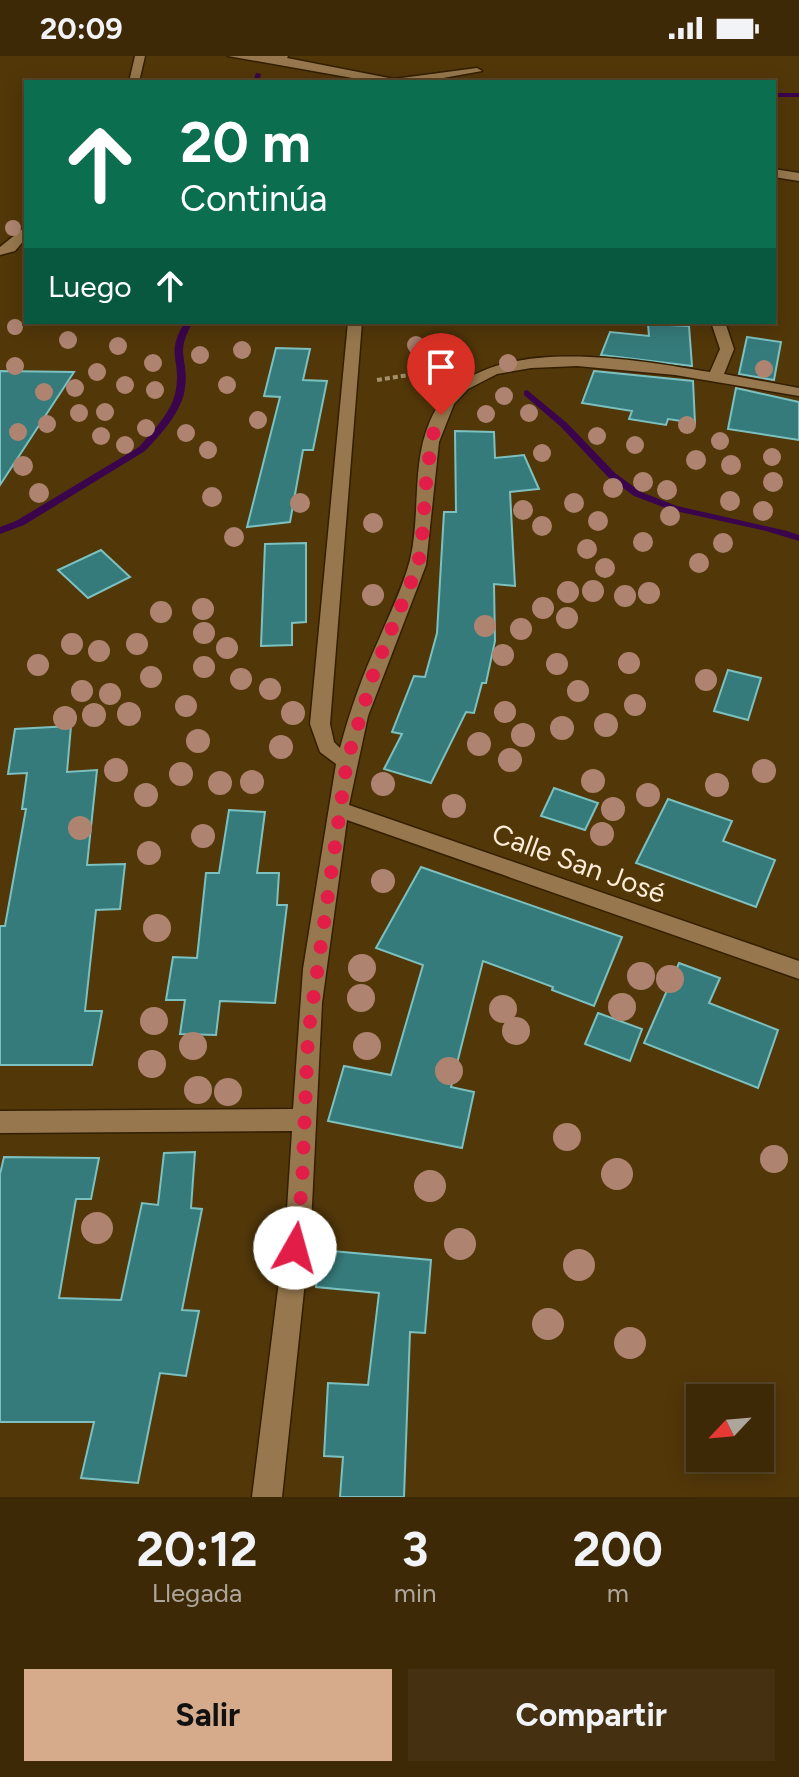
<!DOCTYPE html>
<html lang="es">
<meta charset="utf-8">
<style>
body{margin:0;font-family:Figtree,sans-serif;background:#453111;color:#f1f3f6;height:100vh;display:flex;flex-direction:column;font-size:30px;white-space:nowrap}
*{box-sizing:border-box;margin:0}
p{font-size:26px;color:#ada69b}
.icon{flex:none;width:44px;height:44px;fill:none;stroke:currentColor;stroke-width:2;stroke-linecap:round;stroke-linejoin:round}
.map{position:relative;height:1441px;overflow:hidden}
.side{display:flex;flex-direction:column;background:#3e2907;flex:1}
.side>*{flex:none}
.banner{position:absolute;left:24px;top:24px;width:752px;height:244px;border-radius:0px;box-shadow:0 4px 20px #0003,0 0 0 2px #574528;background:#0b6e4f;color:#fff;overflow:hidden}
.needle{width:52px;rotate:244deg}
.controls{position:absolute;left:686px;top:1328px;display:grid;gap:16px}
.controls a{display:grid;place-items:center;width:88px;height:88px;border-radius:0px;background:#3e2907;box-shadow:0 4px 20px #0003,0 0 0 2px #574528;font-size:40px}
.pin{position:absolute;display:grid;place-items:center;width:68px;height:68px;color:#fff;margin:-82px -34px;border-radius:50% 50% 50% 0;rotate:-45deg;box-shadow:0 0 8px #0007}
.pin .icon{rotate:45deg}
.me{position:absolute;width:88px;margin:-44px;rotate:7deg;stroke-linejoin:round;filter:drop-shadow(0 0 6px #0008)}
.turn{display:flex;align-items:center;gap:28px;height:168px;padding:0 24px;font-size:36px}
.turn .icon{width:104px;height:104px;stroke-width:2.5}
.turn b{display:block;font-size:56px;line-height:68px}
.then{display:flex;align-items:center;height:76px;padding:0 24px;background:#0003;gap:16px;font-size:30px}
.eta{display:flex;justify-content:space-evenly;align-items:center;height:136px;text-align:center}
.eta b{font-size:48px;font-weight:700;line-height:56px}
.cta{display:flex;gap:16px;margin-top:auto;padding:16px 24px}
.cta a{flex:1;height:92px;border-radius:0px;background:#d6ab8b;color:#111;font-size:32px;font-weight:700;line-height:92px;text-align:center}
.cta a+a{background:#453111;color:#f1f3f6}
.status{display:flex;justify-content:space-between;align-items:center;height:56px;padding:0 40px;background:#3e2907;direction:ltr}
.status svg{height:22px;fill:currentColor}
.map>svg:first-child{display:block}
</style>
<div class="status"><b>20:09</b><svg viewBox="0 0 49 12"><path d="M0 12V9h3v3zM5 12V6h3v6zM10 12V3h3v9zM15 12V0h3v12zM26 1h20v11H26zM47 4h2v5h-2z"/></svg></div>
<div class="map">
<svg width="799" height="1441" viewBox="0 0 799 1441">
<rect width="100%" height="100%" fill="#523709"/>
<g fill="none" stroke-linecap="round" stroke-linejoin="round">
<g fill="#3a054d" fill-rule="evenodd">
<path d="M 256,17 L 261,18 L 259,26 L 253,26 Z"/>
<rect x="774" y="37" width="25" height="4"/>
<path d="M 185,266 L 193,266 C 174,298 189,302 185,332 C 182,356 161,378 145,395 L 24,469 L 0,478 L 0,471 L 16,465 L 139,391 C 153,375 173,355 176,333 C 181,303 165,298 185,266 Z"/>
<path d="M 527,334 L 567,367 L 615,417 L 641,436 L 677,450 L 787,475 L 799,479 L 799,485 L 766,475 L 671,454 L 634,440 L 608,421 L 561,371 L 524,339 L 524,335 Z"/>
</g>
</g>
<g fill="#367b7b" stroke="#7cc1c0" stroke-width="2">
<path d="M 648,268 L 689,270 L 692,310 L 601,299 L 610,276 L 649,280 Z"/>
<path d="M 747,281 L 781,286 L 774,324 L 739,318 Z"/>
<path d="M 276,292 L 310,293 L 303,324 L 327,325 L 313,394 L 303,394 L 290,466 L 247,471 L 280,341 L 264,340 Z"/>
<path d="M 0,315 L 74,316 L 0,429 Z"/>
<path d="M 594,315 L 693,325 L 695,367 L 668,363 L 666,369 L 629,363 L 632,355 L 582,347 Z"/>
<path d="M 736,332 L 799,346 L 799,384 L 728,373 Z"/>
<path d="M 455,375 L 494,376 L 495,402 L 524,399 L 539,433 L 510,436 L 515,530 L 494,528 L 495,585 L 486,627 L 482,627 L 474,657 L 466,656 L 431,727 L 384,713 L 402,678 L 392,676 L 414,620 L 425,621 L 437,577 L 444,456 L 456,456 Z"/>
<path d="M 306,487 L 306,566 L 292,567 L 292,589 L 261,590 L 265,488 Z"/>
<path d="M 101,494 L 130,521 L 88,542 L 58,514 Z"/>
<path d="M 728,614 L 761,622 L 748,664 L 714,655 Z"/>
<path d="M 71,670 L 67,716 L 97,714 L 87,809 L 125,808 L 120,853 L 96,854 L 85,955 L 102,955 L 92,1009 L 0,1009 L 0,870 L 5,870 L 26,753 L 22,753 L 27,717 L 8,718 L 15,673 Z"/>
<path d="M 554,732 L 598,747 L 585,774 L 541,760 Z"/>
<path d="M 668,743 L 732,765 L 723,785 L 775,804 L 756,851 L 636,807 Z"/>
<path d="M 229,754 L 265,756 L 257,817 L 279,817 L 277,849 L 287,849 L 275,947 L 220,945 L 216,979 L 180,978 L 185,944 L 166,944 L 173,901 L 197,902 L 206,817 L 219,817 Z"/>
<path d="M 421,811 L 622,881 L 594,950 L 552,934 L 553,931 L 483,905 L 451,1031 L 474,1036 L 462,1092 L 328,1065 L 344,1010 L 391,1019 L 423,909 L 376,892 Z"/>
<path d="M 679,907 L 720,922 L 709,947 L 778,974 L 758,1032 L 644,987 Z"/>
<path d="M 598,957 L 642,973 L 630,1005 L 585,988 Z"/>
<path d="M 195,1096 L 191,1152 L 202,1153 L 182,1254 L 199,1255 L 186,1320 L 160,1317 L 138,1427 L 81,1422 L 94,1366 L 0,1366 L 0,1118 L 4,1101 L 99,1102 L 91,1143 L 76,1143 L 59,1242 L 121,1244 L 142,1147 L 158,1149 L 164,1097 Z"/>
<path d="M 321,1194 L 431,1204 L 425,1277 L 410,1276 L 404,1441 L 340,1441 L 343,1401 L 324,1400 L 328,1327 L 368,1329 L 379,1237 L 316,1231 Z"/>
</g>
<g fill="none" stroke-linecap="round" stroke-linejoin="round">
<g stroke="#331f00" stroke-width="3">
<g id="minor">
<path d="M 135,0 L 145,0 L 139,26 L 129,26 Z"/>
<path d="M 228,0 L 288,0 L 287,2 L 394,23 L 477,12 L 482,15 L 421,26 L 375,26 Z"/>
<path d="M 774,113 L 799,117 L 799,125 L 774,121 Z"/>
<path d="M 26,170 L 26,182 L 15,195 L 0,199 L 0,191 Z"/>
<path d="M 348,266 L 362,266 L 330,668 L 334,686 L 340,692 C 350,654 363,618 379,583 C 390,557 403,531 410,504 C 421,458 411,409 430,365 C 470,272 631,303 710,316 L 720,293 L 711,266 L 725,266 L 734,293 L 724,318 L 799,332 L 799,340 L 675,319 L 577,310 L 531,312 L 497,318 L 468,333 L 454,348 L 439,386 L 426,509 L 368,660 L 349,749 L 799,905 L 799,923 L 347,764 L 322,947 L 311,1169 L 282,1441 L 252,1441 L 286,1169 L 292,1075 L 0,1077 L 0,1055 L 293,1053 L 303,913 L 336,708 L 320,696 L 310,668 Z"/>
</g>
</g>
<path stroke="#a58f6c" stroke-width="4" stroke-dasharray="5 3" stroke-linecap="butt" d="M 377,324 L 416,318 L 438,322"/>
<use href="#minor" fill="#97784e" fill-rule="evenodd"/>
</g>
<g fill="#ae8471">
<circle cx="13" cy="172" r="8"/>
<circle cx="15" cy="271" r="8"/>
<circle cx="68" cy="284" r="9"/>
<circle cx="416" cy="289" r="9"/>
<circle cx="118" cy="290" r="9"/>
<circle cx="242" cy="294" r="9"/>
<circle cx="200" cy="299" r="9"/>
<circle cx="153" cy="307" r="9"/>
<circle cx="508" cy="307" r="9"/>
<circle cx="15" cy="310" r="9"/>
<circle cx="764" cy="313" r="9"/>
<circle cx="97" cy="316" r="9"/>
<circle cx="125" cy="329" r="9"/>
<circle cx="227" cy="329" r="9"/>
<circle cx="75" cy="332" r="9"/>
<circle cx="155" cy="334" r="9"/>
<circle cx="44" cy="336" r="9"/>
<circle cx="504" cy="340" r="9"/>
<circle cx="105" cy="356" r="9"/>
<circle cx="79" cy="357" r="9"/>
<circle cx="529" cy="357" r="9"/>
<circle cx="486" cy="358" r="9"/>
<circle cx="258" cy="364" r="9"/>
<circle cx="47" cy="368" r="9"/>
<circle cx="687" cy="369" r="9"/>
<circle cx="146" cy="372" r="9"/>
<circle cx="18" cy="376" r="9"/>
<circle cx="186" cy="377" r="9"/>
<circle cx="101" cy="380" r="9"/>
<circle cx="597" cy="380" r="9"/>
<circle cx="720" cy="385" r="9"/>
<circle cx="125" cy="389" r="9"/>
<circle cx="635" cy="389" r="9"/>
<circle cx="208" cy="394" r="9"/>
<circle cx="542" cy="397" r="9"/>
<circle cx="772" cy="401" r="9"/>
<circle cx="696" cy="404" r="10"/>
<circle cx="731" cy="409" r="10"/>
<circle cx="23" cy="410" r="10"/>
<circle cx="643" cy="426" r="10"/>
<circle cx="773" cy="426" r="10"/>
<circle cx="613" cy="432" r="10"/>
<circle cx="667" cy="434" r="10"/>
<circle cx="39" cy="437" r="10"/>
<circle cx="212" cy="441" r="10"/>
<circle cx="730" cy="445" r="10"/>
<circle cx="300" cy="447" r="10"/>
<circle cx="574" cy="447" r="10"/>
<circle cx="523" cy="454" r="10"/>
<circle cx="763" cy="455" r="10"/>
<circle cx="670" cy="460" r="10"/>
<circle cx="598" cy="465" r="10"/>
<circle cx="373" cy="467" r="10"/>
<circle cx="542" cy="470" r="10"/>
<circle cx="234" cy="481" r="10"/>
<circle cx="643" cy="486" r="10"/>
<circle cx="723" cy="487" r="10"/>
<circle cx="587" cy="493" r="10"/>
<circle cx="699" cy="507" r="10"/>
<circle cx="605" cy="512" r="10"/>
<circle cx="593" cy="535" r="11"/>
<circle cx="568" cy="536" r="11"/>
<circle cx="649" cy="537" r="11"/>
<circle cx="373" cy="539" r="11"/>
<circle cx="625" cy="540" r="11"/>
<circle cx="543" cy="552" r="11"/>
<circle cx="203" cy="553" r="11"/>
<circle cx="161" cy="556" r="11"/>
<circle cx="567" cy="562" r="11"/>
<circle cx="485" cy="570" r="11"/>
<circle cx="521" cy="573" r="11"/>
<circle cx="204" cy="577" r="11"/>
<circle cx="72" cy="588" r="11"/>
<circle cx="137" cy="588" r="11"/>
<circle cx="227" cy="592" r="11"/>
<circle cx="99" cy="595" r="11"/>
<circle cx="503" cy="599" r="11"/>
<circle cx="629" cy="607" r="11"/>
<circle cx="557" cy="608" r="11"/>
<circle cx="38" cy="609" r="11"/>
<circle cx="204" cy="611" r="11"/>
<circle cx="151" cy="621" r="11"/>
<circle cx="241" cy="623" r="11"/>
<circle cx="706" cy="624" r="11"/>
<circle cx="270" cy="633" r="11"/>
<circle cx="82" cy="635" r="11"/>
<circle cx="578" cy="635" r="11"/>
<circle cx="110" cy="638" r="11"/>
<circle cx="635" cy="649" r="11"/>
<circle cx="186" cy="650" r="11"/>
<circle cx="293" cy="657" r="12"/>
<circle cx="505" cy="656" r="11"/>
<circle cx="129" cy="658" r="12"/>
<circle cx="94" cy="659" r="12"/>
<circle cx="65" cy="662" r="12"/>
<circle cx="606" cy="669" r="12"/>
<circle cx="562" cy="672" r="12"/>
<circle cx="523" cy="679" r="12"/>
<circle cx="198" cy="685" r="12"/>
<circle cx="479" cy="688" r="12"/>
<circle cx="281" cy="691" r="12"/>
<circle cx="510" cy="704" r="12"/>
<circle cx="116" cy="714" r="12"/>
<circle cx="764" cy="715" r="12"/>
<circle cx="181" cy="718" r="12"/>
<circle cx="593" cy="725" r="12"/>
<circle cx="252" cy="726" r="12"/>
<circle cx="220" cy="727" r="12"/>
<circle cx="383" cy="728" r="12"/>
<circle cx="717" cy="729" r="12"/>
<circle cx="146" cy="739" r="12"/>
<circle cx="648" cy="739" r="12"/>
<circle cx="454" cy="750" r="12"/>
<circle cx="613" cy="753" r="12"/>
<circle cx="80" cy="772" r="12"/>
<circle cx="602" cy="778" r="12"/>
<circle cx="203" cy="780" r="12"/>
<circle cx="149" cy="797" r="12"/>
<circle cx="383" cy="825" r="12"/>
<circle cx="157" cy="872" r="14"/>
<circle cx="362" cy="912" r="14"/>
<circle cx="641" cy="920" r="14"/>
<circle cx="670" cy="923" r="14"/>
<circle cx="361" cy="942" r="14"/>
<circle cx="622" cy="951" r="14"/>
<circle cx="503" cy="953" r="14"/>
<circle cx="154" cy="965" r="14"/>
<circle cx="516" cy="975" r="14"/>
<circle cx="193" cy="990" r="14"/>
<circle cx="367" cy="990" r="14"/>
<circle cx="152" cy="1008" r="14"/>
<circle cx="449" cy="1015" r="14"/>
<circle cx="198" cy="1034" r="14"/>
<circle cx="228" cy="1036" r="14"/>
<circle cx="567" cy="1081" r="14"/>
<circle cx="774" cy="1103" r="14"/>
<circle cx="617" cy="1118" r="16"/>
<circle cx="430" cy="1130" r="16"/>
<circle cx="97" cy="1172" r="16"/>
<circle cx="460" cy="1188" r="16"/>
<circle cx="579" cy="1209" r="16"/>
<circle cx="548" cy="1268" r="16"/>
<circle cx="630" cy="1287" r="16"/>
</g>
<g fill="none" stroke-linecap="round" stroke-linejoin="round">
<path stroke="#e11d48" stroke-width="14" stroke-dasharray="0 25.2" d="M 295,1192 L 302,1130 L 308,980 L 347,705 L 374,616 L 416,514 L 421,495 L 427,415 L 434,374 L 441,359"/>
</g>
<g text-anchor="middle" stroke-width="8" stroke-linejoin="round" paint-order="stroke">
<g font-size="28" fill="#feedd7" stroke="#523709">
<text transform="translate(579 807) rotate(20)" y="10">Calle San José</text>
</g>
</g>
</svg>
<div class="controls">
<a><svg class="needle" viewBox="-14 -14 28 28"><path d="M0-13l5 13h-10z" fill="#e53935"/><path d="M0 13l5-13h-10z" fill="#ada69b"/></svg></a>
</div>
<div class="pin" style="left:441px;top:359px;background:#d93025"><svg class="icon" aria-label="arrive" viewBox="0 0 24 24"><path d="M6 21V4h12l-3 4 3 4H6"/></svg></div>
<svg class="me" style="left:295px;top:1192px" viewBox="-20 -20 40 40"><circle r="19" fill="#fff"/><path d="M0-13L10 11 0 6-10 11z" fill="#e11d48"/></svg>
<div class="banner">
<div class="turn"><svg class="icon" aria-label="ahead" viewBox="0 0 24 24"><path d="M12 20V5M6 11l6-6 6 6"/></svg><div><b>20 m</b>Continúa</div></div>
<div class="then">Luego<svg class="icon" aria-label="ahead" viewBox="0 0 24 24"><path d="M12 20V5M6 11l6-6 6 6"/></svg></div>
</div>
</div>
<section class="side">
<div class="eta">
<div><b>20:12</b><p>Llegada</p></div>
<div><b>3</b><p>min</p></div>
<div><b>200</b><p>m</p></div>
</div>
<div class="cta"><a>Salir</a><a>Compartir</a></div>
</section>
